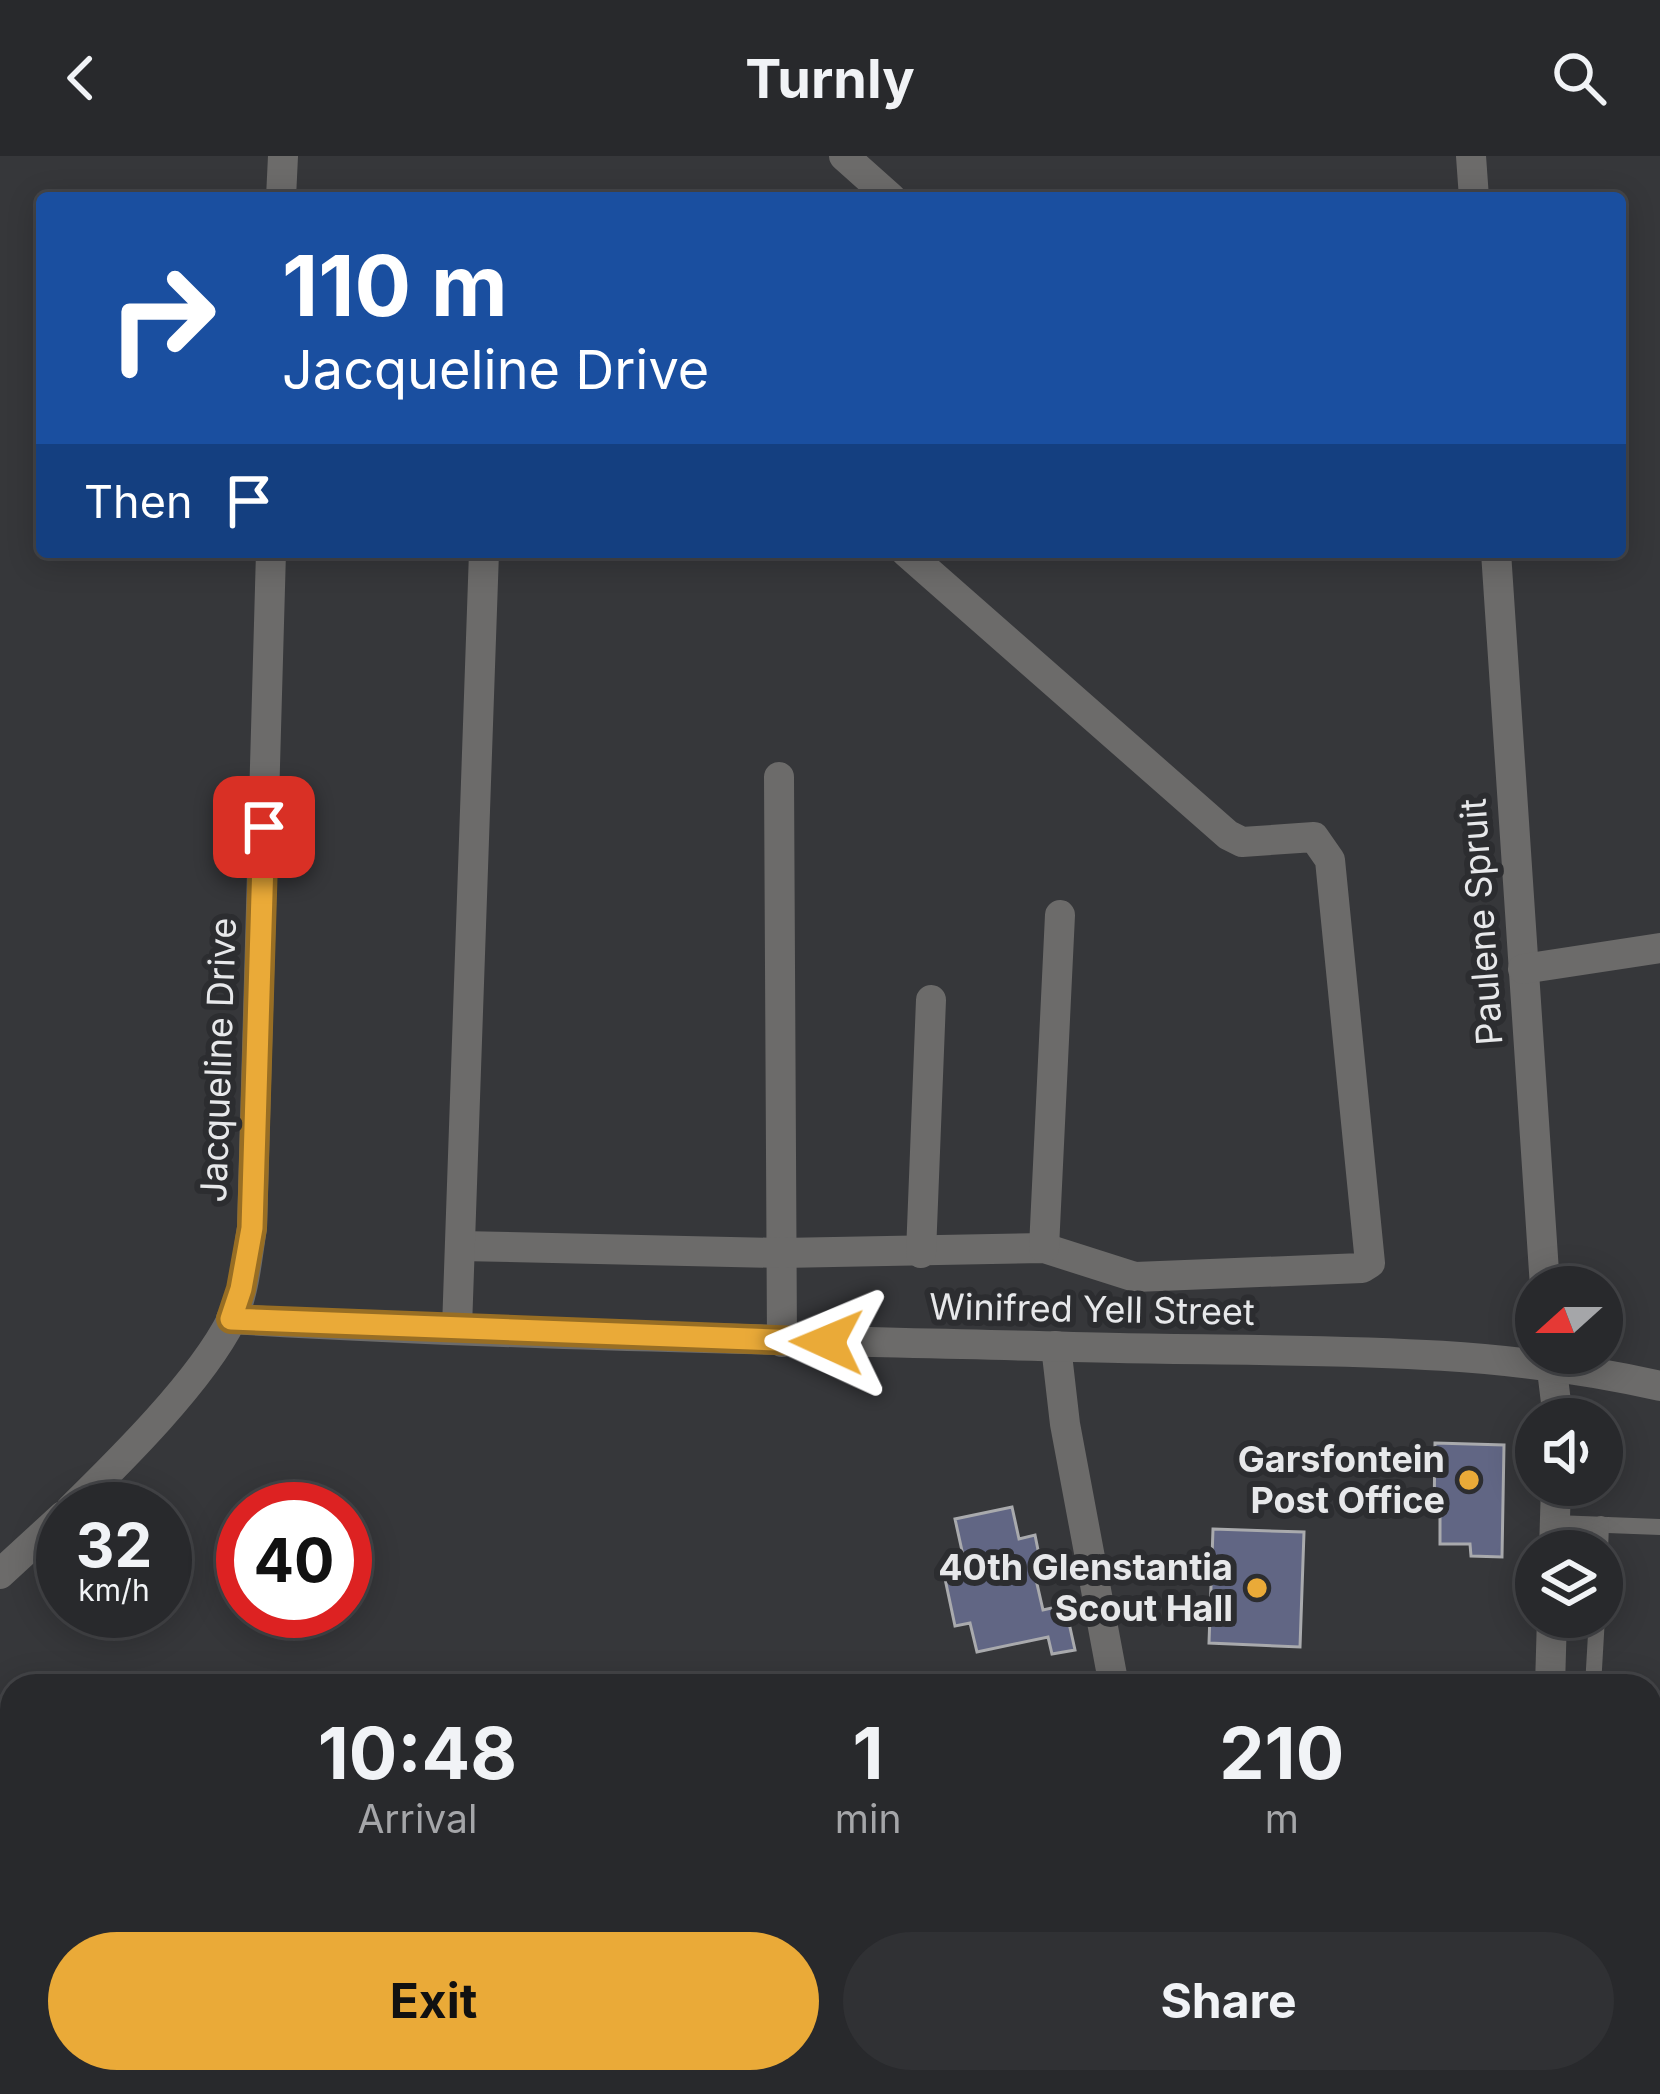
<!DOCTYPE html>
<style>
body{margin:0;font-family:Inter,sans-serif;background:#303134;color:#f1f3f6;height:100vh;display:flex;flex-direction:column;font-size:45px;white-space:nowrap}
*{box-sizing:border-box;margin:0}
p{font-size:39px;color:#a5a6a9}
.icon{flex:none;width:66px;height:66px;fill:none;stroke:currentColor;stroke-width:2;stroke-linecap:round;stroke-linejoin:round}
.map{position:relative;flex:1;overflow:hidden}
.sheet{position:absolute;left:0px;top:1518px;width:1662px;height:420px;display:flex;flex-direction:column;background:#28292c;border-radius:36px 36px 0 0;box-shadow:0 6px 30px #0003,0 0 0 3px #444548}
.sheet>*{flex:none}
.banner{position:absolute;left:36px;top:36px;width:1590px;height:366px;border-radius:12px;box-shadow:0 6px 30px #0003,0 0 0 3px #444548;background:#1a4fa0;color:#fff;overflow:hidden}
.needle{width:78px;rotate:249deg}
.tools{position:absolute;left:1515px;top:1110px;display:grid;gap:24px}
.tools a{display:grid;place-items:center;width:108px;height:108px;border-radius:50%;background:#28292c;box-shadow:0 6px 30px #0003,0 0 0 3px #444548;font-size:60px}
.speed{position:absolute;left:36px;top:1326px;display:flex;gap:24px;font-size:60px;font-weight:700;text-align:center}
.speed>*{display:grid;place-content:center;width:156px;height:156px;border-radius:50%;background:#28292c;box-shadow:0 6px 30px #0003,0 0 0 3px #444548;line-height:1}
.speed small{font-size:30px;font-weight:400}
.speed .limit{border:18px solid #d22;background:#fff;color:#111}
.pin{position:absolute;display:grid;place-items:center;width:102px;height:102px;color:#fff;margin:-51px;border-radius:24px;box-shadow:0 6px 18px #0006}
.me{position:absolute;width:132px;margin:-66px;rotate:271deg;stroke-linejoin:round;filter:drop-shadow(0 0 9px #0008)}
.turn{display:flex;align-items:center;gap:42px;height:252px;padding:0 48px;font-size:54px}
.turn .icon{width:156px;height:156px;stroke-width:2.5}
.turn b{display:block;font-size:84px;line-height:102px}
.then{display:flex;align-items:center;height:114px;padding:0 48px;background:#0003;gap:24px;font-size:45px}
.eta{display:flex;justify-content:space-evenly;align-items:center;height:204px;text-align:center}
.eta b{font-size:72px;font-weight:700;line-height:84px}
.action{display:flex;gap:24px;margin-top:auto;padding:24px 48px}
.action a{flex:1;height:138px;border-radius:72px;background:#eaaa38;color:#111;font-size:48px;font-weight:700;line-height:138px;text-align:center}
.action a+a{background:#303134;color:#f1f3f6}
header{display:flex;justify-content:space-between;align-items:center;height:156px;padding:0 48px;background:#28292c;font-size:54px;font-weight:700}
.map>svg:first-child{display:block}
</style>
<header><svg class="icon" aria-label="back" viewBox="0 0 24 24"><path d="M15 5l-7 7 7 7"/></svg>Turnly<svg class="icon" aria-label="search" viewBox="0 0 24 24"><circle cx="10" cy="10" r="6"/><path d="M15 15l6 6"/></svg></header>
<div class="map">
<svg width="1660" height="1938" viewBox="0 0 1660 1938">
<rect width="100%" height="100%" fill="#36373a"/>
<g fill="#616684" stroke="#a9aaad" stroke-width="3">
<path d="M 1435,1287 L 1504,1289 L 1502,1401 L 1471,1400 L 1470,1388 L 1440,1388 L 1440,1360 L 1434,1360 Z"/>
<path d="M 1012,1351 L 1019,1383 L 1035,1379 L 1040,1404 L 1032,1406 L 1043,1454 L 1065,1449 L 1075,1494 L 1052,1498 L 1048,1481 L 977,1496 L 970,1467 L 955,1470 L 944,1418 L 966,1413 L 955,1363 Z"/>
<path d="M 1213,1373 L 1304,1376 L 1300,1491 L 1209,1487 Z"/>
</g>
<g fill="none" stroke-linecap="round" stroke-linejoin="round">
<g stroke="#6c6b6a" stroke-width="16">
<path d="M 1555,1367 L 1660,1371"/>
<path d="M 1600,1395 L 1601,1368"/>
<path d="M 1593,1530 L 1597,1461"/>
<path d="M 1650,1557 L 1660,1564"/>
</g>
<g stroke="#6c6b6a" stroke-width="30">
<path d="M 844,0 L 891,42"/>
<path d="M 1471,0 L 1474,42"/>
<path d="M 1496,396 L 1545,1131"/>
<path d="M 779,621 L 782,1186"/>
<path d="M 1523,813 L 1660,792"/>
<path d="M 460,1090 L 781,1097 L 1044,1092 L 1135,1121 L 1362,1112 L 1370,1107 L 1330,704 L 1314,681 L 1242,686 L 1228,679 L 906,396"/>
<path d="M 1044,1092 L 1060,759"/>
<path d="M 921,1097 L 931,844"/>
<path d="M 457,1172 L 484,396"/>
<path d="M 1056,1190 L 1065,1268 L 1114,1530"/>
<path d="M 1550,1197 L 1558,1263"/>
<path d="M 1554,1395 L 1556,1329"/>
<path d="M 1550,1530 L 1552,1461"/>
<path d="M 0,1646 L 12,1690"/>
<path d="M 1650,1656 L 1660,1657"/>
<path d="M 76,1926 L 79,1938"/>
<path d="M 652,1926 L 656,1938"/>
<path d="M 1216,1926 L 1225,1938"/>
</g>
<g stroke="#6c6b6a" stroke-width="30">
<path d="M 281,42 L 283,0"/>
<path d="M 231,1163 C 527,1181 823,1184 1119,1192 C 1299,1196 1484,1189 1660,1230"/>
<path d="M 71,1353 C 121,1304 201,1225 232,1163 C 245,1135 247,1102 252,1072 L 271,396"/>
<path d="M 0,1418 L 63,1360"/>
</g>
</g>
<g fill="none" stroke-linecap="round" stroke-linejoin="round">
<g stroke="#986e24" stroke-width="30">
<path id="route" d="M 264,671 L 252,1072 L 241,1133 L 231,1163 L 827,1186"/>
</g>
<use href="#route" stroke="#eaaa38" stroke-width="21"/>
</g>
<g fill="#eaaa38" stroke="#2c2d30" stroke-width="4.5">
<circle cx="1469" cy="1324" r="12"/>
<circle cx="1257" cy="1432" r="12"/>
</g>
<g text-anchor="middle" stroke-width="12" stroke-linejoin="round" paint-order="stroke">
<g font-size="36" fill="#e7e8ea" stroke="#2c2d30">
<text transform="translate(1481 766) rotate(-94)" y="13">Paulene Spruit</text>
<text transform="translate(218 904) rotate(-88)" y="13">Jacqueline Drive</text>
<text transform="translate(1092 1153) rotate(1)" y="13">Winifred Yell Street</text>
</g>
<g font-size="36" font-weight="bold" fill="#e7e8ea" stroke="#2c2d30" text-anchor="end">
<text x="1445" y="1316">Garsfontein<tspan x="1445" dy="41">Post Office</tspan></text>
<text x="1233" y="1424">40th Glenstantia<tspan x="1233" dy="41">Scout Hall</tspan></text>
</g>
</g>
</svg>
<div class="tools">
<a><svg class="needle" viewBox="-14 -14 28 28"><path d="M0-13l5 13h-10z" fill="#e53935"/><path d="M0 13l5-13h-10z" fill="#a5a6a9"/></svg></a>
<a><svg class="icon" aria-label="sound" viewBox="0 0 24 24"><path d="M4 9h4l5-4v14l-5-4H4zM17 9q2 3 0 6"/></svg></a>
<a><svg class="icon" aria-label="layers" viewBox="0 0 24 24"><path d="M12 4l9 5-9 5-9-5zM3 14l9 5 9-5"/></svg></a>
</div>
<div class="speed"><div>32<small>km/h</small></div><div class="limit">40</div></div>
<div class="pin" style="left:264px;top:671px;background:#d93025"><svg class="icon" aria-label="arrive" viewBox="0 0 24 24"><path d="M6 21V4h12l-3 4 3 4H6"/></svg></div>
<svg class="me" style="left:827px;top:1186px" viewBox="-20 -20 40 40"><path d="M0-17L14 15 0 8-14 15z" fill="#eaaa38" stroke="#fff" stroke-width="4"/></svg>
<div class="banner">
<div class="turn"><svg class="icon" aria-label="right" viewBox="0 0 24 24"><path d="M7 20v-9h11M14 6l5 5-5 5"/></svg><div><b>110 m</b>Jacqueline Drive</div></div>
<div class="then">Then<svg class="icon" aria-label="arrive" viewBox="0 0 24 24"><path d="M6 21V4h12l-3 4 3 4H6"/></svg></div>
</div>
<section class="sheet">
<div class="eta">
<div><b>10:48</b><p>Arrival</p></div>
<div><b>1</b><p>min</p></div>
<div><b>210</b><p>m</p></div>
</div>
<div class="action"><a>Exit</a><a>Share</a></div>
</section>
</div>
